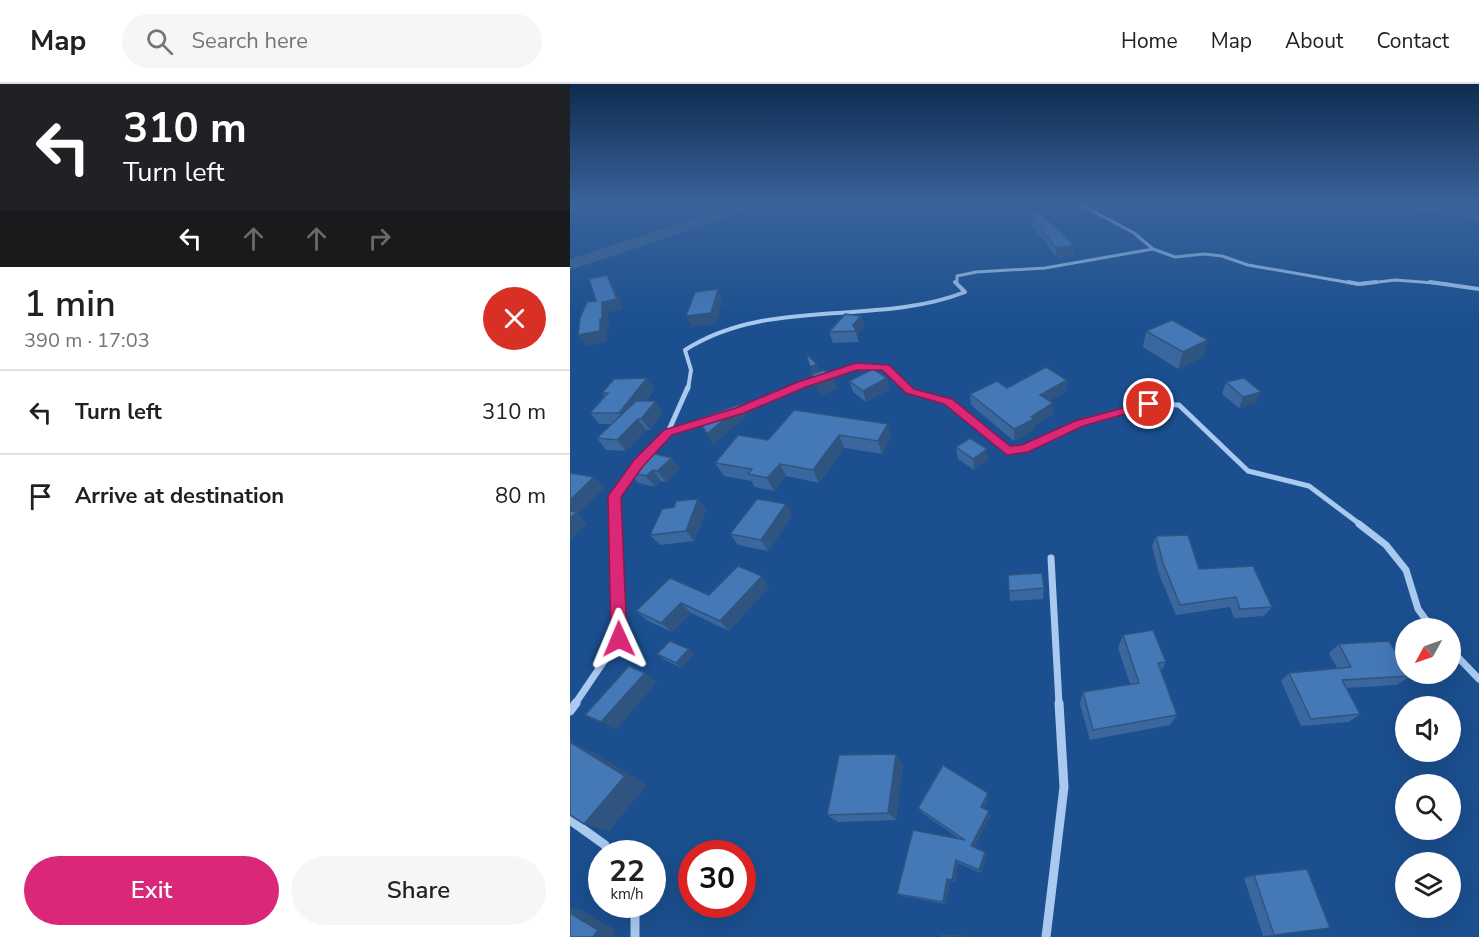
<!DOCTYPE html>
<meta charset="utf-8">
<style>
body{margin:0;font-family:"Nunito Sans",sans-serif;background:#f6f6f6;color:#202124;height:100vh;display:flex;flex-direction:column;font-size:22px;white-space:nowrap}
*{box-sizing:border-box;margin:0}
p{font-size:20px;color:#757577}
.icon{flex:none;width:33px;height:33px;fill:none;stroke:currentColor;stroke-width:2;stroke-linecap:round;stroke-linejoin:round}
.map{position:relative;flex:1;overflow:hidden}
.drawer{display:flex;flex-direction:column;background:#fff;width:570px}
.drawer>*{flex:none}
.hud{background:#202124;color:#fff;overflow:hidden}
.needle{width:39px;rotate:230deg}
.fabs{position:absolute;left:825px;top:534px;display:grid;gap:12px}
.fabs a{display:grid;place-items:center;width:66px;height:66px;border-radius:50%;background:#fff;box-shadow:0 6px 24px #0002;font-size:30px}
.speed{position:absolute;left:18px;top:756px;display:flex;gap:12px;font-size:30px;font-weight:700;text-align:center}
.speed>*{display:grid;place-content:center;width:78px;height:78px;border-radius:50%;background:#fff;box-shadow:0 6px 24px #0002;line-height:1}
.speed small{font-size:15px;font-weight:400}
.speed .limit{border:9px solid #d22;background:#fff;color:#111}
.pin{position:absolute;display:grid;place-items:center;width:51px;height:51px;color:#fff;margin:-26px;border:3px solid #fff;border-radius:50%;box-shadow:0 2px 6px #0007}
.me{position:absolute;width:66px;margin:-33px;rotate:359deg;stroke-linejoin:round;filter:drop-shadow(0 0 4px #0008)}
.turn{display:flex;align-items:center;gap:21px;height:126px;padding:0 24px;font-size:27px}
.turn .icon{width:78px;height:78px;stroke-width:2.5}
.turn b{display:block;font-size:42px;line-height:51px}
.lanes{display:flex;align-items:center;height:57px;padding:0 24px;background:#0003;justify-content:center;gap:30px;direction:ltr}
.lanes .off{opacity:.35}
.round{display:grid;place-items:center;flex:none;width:63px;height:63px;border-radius:32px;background:#f6f6f6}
.overview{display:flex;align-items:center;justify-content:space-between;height:102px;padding:0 24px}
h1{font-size:36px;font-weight:600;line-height:45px}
.button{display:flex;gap:12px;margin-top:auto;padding:12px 24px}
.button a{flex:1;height:69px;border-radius:36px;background:#db2777;color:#fff;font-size:24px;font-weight:600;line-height:69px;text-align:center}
.button a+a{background:#f6f6f6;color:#202124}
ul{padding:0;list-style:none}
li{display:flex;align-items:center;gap:18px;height:84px;padding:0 24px;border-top:2px solid #e0e0e0}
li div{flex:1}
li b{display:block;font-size:22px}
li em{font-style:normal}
header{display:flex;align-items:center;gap:36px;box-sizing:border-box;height:84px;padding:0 30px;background:#fff;border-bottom:2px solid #e0e0e0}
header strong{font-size:28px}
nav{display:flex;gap:33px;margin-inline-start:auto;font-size:21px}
.search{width:420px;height:54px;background:#f6f6f6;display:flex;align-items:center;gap:15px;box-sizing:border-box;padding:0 21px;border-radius:33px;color:#757577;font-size:22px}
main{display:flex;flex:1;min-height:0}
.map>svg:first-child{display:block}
</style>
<header>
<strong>Map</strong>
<div class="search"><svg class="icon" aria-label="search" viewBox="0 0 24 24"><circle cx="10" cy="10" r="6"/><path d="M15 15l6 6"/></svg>Search here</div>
<nav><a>Home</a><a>Map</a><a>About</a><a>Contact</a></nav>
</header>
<main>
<section class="drawer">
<div class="hud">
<div class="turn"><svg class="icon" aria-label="left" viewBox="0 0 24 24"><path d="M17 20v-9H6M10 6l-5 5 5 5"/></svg><div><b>310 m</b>Turn left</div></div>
<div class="lanes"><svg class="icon" aria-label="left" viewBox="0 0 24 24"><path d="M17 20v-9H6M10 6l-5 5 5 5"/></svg><svg class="icon off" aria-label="ahead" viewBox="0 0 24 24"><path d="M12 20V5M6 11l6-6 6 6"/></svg><svg class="icon off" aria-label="ahead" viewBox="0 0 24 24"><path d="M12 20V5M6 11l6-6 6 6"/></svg><svg class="icon off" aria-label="right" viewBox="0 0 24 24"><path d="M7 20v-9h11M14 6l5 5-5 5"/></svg></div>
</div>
<div class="overview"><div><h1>1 min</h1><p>390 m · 17:03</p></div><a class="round" style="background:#d93025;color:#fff"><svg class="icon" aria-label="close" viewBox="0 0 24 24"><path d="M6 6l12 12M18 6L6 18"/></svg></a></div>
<ul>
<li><svg class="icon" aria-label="left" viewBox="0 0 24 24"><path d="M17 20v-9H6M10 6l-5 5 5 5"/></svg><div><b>Turn left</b></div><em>310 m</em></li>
<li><svg class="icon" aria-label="arrive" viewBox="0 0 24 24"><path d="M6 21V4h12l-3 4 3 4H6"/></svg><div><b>Arrive at destination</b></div><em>80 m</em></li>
</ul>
<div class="button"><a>Exit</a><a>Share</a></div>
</section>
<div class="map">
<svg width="909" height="853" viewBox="0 0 909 853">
<rect width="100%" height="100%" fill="#1b4f8f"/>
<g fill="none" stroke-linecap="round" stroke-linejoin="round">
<path stroke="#9cc4f0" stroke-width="3" d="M 174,119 L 179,122"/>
<g fill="#3c6290" fill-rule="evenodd">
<path d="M 173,119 L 193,119 L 191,122 L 0,186 L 0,175 Z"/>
<path d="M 818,119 L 851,119 L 909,127 L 909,135 L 825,123 Z"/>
</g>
<g stroke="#a9c9ee" stroke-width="3">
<path d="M 508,119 L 564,149 L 583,165 L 605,173 L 634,170 L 652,172 L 678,181 L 787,200"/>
<path d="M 387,200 L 387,192 L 406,188 L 475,184 L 583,165"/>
<path d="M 792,200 L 825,196 L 878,200"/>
</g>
<g stroke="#a9c9ee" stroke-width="4">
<path d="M 778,198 L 789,200 L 806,198"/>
<path d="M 860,198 L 909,205"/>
<path d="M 118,305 L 121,286 L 115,266 C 199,212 306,243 395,208 L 385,198"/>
<path d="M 223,305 L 286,283 L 315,283 L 337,305"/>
</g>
<g stroke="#a9c9ee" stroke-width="5">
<path d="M 336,303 L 340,307 L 378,317 L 437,366 L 454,365 L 509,340 L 579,320 L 609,321 L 678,387 L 739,402 L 791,441"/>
<path d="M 167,327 L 227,303"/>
<path d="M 98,348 L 118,303"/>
<path d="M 45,441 L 44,413 L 69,379 L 98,348 L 138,336"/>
</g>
<g stroke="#a9c9ee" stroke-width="7">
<path d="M 789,440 L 816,461 L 836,486 L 848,525 L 862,544"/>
<path d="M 481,474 L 489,620"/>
<path d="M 880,565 L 909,595"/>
<path d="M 5,620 L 49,555 L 45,440"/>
</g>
<g stroke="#a9c9ee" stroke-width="9">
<path d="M 0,627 L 6,619"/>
<path d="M 0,736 L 35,761 L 39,770"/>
<path d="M 65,820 L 65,853"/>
<path d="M 476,853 L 494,703 L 489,619"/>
</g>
</g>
<g fill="#3a679d">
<path d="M 462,132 L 504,171 L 486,173 L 462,141 Z"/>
<path d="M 291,232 L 294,242 L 287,251 L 289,258 L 263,259 L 259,248 Z"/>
<path d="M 576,247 L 633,273 L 608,285 L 573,263 Z"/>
<path d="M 317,294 L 319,305 L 296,318 L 283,308 L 279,297 Z"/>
<path d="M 497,296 L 496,307 L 479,317 L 483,319 L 483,330 L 464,342 L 464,346 L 444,357 L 401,321 L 400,310 Z"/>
<path d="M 656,298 L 686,319 L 669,324 L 652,310 Z"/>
<path d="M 84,305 L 76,317 L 93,328 L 80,346 L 76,346 L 56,367 L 36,366 L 27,354 L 42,340 L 29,340 L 20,329 L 34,312 L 32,309 Z"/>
<path d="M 224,326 L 321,353 L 312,370 L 274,364 L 249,399 L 216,392 L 204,407 L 185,403 L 181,397 L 154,392 L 145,379 L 198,356 Z"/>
<path d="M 386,363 L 418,376 L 404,386 L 388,375 Z"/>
<path d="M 102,374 L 110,385 L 96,398 L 91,397 L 85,403 L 68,399 L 59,388 Z"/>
<path d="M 128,415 L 136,426 L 124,457 L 90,461 L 80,451 L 104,423 Z"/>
<path d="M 216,420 L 222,431 L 198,467 L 168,461 L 160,450 Z"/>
<path d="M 586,452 L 629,485 L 702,523 L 694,532 L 664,534 L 660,523 L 606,531 L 589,490 L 582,462 Z"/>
<path d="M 438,491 L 474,504 L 473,515 L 440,517 Z"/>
<path d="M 199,503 L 159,547 L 121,529 L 102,548 L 78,537 L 66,527 L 139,511 Z"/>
<path d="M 553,551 L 596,578 L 591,587 L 607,631 L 600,641 L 520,656 L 510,620 L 513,608 L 560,600 L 548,564 Z"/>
<path d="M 769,560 L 840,592 L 827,601 L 776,604 L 790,630 L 779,638 L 731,642 L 711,597 L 719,589 L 767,584 L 759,569 Z"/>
<path d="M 119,565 L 124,570 L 112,584 L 93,575 L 87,570 Z"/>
<path d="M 333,680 L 326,736 L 268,738 L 257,731 Z"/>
<path d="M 419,715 L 414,724 L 420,732 L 404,763 L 415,768 L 417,771 L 411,789 L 388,779 L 385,798 L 380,797 L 376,820 L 332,812 L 327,810 L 390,755 L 352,729 L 348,724 Z"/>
<path d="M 684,791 L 704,851 L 693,852 L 674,794 Z"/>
</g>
<g fill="#305480">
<path d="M 504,161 L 504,171 L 486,173 L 486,164 Z"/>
<path d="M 37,191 L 43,200 L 53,225 L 38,228 L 39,245 L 37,245 L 37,257 L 16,262 L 8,251 L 30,235 L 32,218 Z"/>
<path d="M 148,205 L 153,215 L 146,240 L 122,243 L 116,232 Z"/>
<path d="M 291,232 L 294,242 L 287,251 L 283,241 Z"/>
<path d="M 638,256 L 633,273 L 608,285 L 613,268 Z"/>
<path d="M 247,280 L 251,291 L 244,294 L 240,283 Z"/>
<path d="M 77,294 L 84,305 L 58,340 L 49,329 Z"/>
<path d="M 264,294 L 267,305 L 250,312 L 246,301 Z"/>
<path d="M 317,294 L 319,305 L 296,318 L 293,307 Z"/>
<path d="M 497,296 L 496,307 L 470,322 L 470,311 Z"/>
<path d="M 691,308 L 686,319 L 669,324 L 673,313 Z"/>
<path d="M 86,317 L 93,328 L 80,346 L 71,335 Z"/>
<path d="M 173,319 L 178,330 L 144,361 L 137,350 Z"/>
<path d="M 483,319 L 483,330 L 464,342 L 464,346 L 444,357 L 444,345 L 461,333 Z"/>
<path d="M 68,335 L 76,346 L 56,367 L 47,356 Z"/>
<path d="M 318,340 L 321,353 L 312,370 L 308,357 Z"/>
<path d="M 269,351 L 274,364 L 249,399 L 243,386 Z"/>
<path d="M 417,365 L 418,376 L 404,386 L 403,375 Z"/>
<path d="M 102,374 L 110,385 L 96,398 L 87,387 Z"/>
<path d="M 210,380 L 216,392 L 204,407 L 197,394 Z"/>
<path d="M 83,386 L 91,397 L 85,403 L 76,392 Z"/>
<path d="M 24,393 L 35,404 L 8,430 L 18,439 L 0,456 L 0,416 Z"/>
<path d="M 128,415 L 136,426 L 124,457 L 116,447 Z"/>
<path d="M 216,420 L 222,431 L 198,467 L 191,456 Z"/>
<path d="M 192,492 L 199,503 L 159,547 L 150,537 Z"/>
<path d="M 111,519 L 121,529 L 102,548 L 91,539 Z"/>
<path d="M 119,565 L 124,570 L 112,584 L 106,579 Z"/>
<path d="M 75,589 L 87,598 L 46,646 L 31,638 Z"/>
<path d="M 0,658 L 23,668 L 77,701 L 39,747 L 14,740 Z"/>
<path d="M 326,670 L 333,680 L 326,736 L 318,729 Z"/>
<path d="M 418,709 L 419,715 L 412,728 L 411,723 Z"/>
<path d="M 419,727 L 420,732 L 403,766 L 401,762 Z"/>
<path d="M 415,768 L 417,771 L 411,789 L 409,786 Z"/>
<path d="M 386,776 L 388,779 L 385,798 L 382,796 Z"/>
<path d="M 377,795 L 380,797 L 376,820 L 373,818 Z"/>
<path d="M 0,824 L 10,825 L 46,846 L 42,853 L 23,853 L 0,829 Z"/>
</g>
<g fill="#4478b7" stroke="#305480" stroke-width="1.5">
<path d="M 468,127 L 504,161 L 486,164 L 462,132 Z"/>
<path d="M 37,191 L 47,215 L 32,218 L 32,235 L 30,235 L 30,247 L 8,251 L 10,234 L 17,218 L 26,217 L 19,195 Z"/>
<path d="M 148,205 L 141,229 L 116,232 L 125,208 Z"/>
<path d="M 275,230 L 291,232 L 283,241 L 286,247 L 259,248 Z"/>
<path d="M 602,236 L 638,256 L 613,268 L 576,247 Z"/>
<path d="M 236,270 L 247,280 L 240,283 Z"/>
<path d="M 476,283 L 497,296 L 470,311 L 483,319 L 461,333 L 464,335 L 444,345 L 400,310 L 427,297 L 437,304 Z"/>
<path d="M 303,285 L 317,294 L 293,307 L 279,297 Z"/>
<path d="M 254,286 L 264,294 L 246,301 L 242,290 Z"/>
<path d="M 77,294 L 49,329 L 20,329 L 38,309 L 32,309 L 44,295 Z"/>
<path d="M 674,294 L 691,308 L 673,313 L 656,298 Z"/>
<path d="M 66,317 L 86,317 L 71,335 L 68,335 L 47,356 L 27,354 Z"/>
<path d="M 173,319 L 137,350 L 128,335 Z"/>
<path d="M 224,326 L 318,340 L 308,357 L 269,351 L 243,386 L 210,380 L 197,394 L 178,390 L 182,385 L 145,379 L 168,351 L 198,356 Z"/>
<path d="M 400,354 L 417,365 L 403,375 L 386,363 Z"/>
<path d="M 81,369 L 102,374 L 87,387 L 83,386 L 76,392 L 59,388 Z"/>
<path d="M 0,389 L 24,393 L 0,416 Z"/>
<path d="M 128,415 L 116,447 L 80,451 L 92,425 L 104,423 L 106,417 Z"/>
<path d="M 187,415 L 216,420 L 191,456 L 160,450 Z"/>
<path d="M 0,427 L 7,428 L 0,434 Z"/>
<path d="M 618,451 L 629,485 L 683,482 L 702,523 L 670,525 L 666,513 L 610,521 L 593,479 L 586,452 Z"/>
<path d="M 168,482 L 192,492 L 150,537 L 111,519 L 91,539 L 66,527 L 100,494 L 139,511 Z"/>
<path d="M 472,489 L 474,504 L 439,507 L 438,491 Z"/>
<path d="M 583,546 L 596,578 L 588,579 L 607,631 L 523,646 L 513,608 L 569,599 L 553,551 Z"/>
<path d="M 100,557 L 119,565 L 106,579 L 87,570 Z"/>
<path d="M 819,557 L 836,585 L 836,590 L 838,590 L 840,592 L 772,596 L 790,630 L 741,635 L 719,589 L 781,583 L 769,560 Z"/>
<path d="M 59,582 L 75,589 L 31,638 L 15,631 Z"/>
<path d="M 0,658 L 55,692 L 14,740 L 0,731 Z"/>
<path d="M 326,670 L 318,729 L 257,731 L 269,671 Z"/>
<path d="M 373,681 L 418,709 L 411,723 L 419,727 L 401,762 L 415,768 L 409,786 L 386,776 L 382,796 L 377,795 L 373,818 L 327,810 L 343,746 L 395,756 L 348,724 Z"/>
<path d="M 737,785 L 760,844 L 704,851 L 684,791 Z"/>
<path d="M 0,829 L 28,846 L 23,853 L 0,853 Z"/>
<path d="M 371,851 L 405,853 L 371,853 Z"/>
</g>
<linearGradient id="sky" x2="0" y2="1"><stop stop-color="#0f2b4f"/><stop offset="0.5" stop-color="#39639b"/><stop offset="1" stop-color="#39639b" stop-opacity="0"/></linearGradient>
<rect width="909" height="238" fill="url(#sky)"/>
<path fill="#db2777" stroke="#8e194d" stroke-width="1.5" d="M 286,279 L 319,281 L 344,305 L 382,315 L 440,362 L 452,361 L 505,337 L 579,317 L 585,320 L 583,322 L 513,342 L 458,368 L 437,371 L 374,320 L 336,309 L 312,286 L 287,286 L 236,303 L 174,329 L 102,351 L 73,382 L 51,413 L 57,555 L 55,560 L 49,563 L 43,560 L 41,555 L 38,412 L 64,376 L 94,346 L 166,324 L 228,298 Z"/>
</svg>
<div class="fabs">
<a><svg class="needle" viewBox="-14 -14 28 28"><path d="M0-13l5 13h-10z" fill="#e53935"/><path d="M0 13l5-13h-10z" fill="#757577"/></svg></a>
<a><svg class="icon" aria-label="sound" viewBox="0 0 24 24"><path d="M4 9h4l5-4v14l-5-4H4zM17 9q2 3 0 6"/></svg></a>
<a><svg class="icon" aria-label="search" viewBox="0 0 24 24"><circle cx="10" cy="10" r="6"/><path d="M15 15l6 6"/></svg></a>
<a><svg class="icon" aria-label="layers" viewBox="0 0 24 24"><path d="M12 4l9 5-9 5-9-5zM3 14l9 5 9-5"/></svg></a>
</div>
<div class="speed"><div>22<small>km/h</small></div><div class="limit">30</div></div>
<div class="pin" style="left:579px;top:320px;background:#d93025"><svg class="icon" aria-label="arrive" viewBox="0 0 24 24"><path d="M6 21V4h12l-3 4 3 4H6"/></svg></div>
<svg class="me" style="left:49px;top:555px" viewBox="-20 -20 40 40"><path d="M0-17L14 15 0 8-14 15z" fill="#db2777" stroke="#fff" stroke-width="4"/></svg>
</div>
</main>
